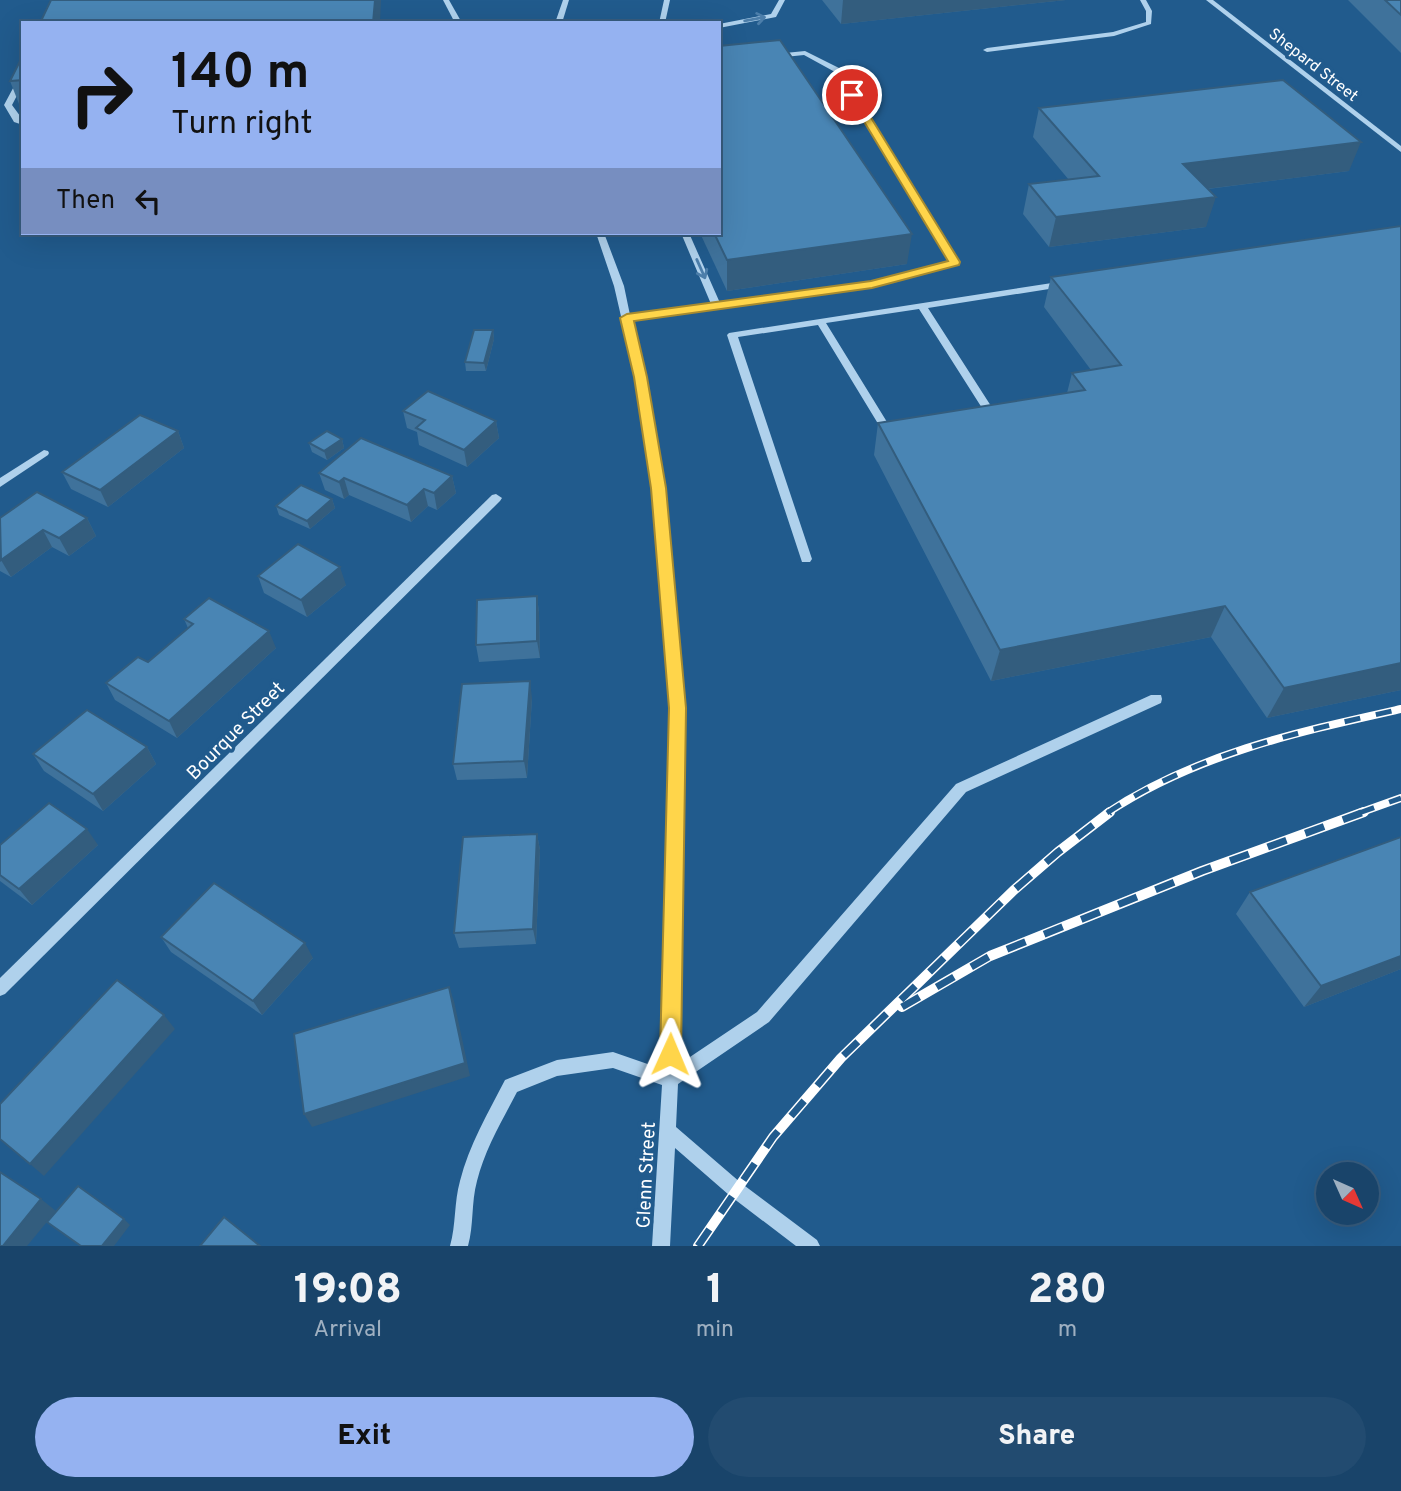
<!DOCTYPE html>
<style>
body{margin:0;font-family:Overpass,sans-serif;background:#224b70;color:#f1f3f6;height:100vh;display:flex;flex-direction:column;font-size:26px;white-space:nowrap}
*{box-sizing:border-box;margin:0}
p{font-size:23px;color:#9fb0c1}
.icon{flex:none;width:38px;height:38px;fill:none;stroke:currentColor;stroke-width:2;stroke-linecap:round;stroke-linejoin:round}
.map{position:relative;height:1246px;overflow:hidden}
.details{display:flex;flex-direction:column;background:#19446a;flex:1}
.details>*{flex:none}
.top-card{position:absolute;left:21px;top:21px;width:700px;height:214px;border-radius:0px;box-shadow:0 7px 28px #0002,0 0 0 2px #375c7e;background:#95b2f1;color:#111;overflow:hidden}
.needle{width:46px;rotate:135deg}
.tools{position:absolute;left:1316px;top:1162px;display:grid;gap:14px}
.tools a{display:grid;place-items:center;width:63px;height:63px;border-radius:50%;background:#19446a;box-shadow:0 7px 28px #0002,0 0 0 2px #375c7e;font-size:35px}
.pin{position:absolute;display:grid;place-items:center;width:60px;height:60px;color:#fff;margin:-30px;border:4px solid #fff;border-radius:50%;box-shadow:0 2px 7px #0007}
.me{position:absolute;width:77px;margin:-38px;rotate:1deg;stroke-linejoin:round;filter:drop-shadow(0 0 5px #0008)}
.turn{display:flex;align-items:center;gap:24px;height:147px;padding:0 35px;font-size:32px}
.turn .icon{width:91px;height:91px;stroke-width:2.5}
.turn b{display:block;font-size:49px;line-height:60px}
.then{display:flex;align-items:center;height:66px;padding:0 35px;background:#0003;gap:14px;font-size:26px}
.eta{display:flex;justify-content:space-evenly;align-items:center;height:119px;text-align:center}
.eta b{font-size:42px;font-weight:800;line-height:49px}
.button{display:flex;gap:14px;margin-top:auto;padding:14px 35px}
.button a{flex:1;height:80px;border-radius:42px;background:#95b2f1;color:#111;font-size:28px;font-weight:800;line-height:80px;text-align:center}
.button a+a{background:#224b70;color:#f1f3f6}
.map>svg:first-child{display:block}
</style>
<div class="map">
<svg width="1401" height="1246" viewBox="0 0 1401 1246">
<rect width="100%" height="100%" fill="#215b8d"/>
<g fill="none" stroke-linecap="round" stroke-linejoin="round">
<g fill="#afd1ec" fill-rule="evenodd">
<path d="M 443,0 L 449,0 L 462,23 L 455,23 Z"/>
<path d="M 563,0 L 569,0 L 562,23 L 555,23 Z"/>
<path d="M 664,0 L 670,0 L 665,23 L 659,23 Z"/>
<path d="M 779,0 L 785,0 L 776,17 L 719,28 L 719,24 L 771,14 Z"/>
<path d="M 1140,0 L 1146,0 L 1152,11 L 1151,24 L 1114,36 L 987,52 L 983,50 L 987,48 L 1113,32 L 1146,22 L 1146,11 Z"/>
<path d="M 1206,0 L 1213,0 L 1401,146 L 1401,152 Z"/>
<path d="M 805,51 L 841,69 L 959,262 L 871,288 L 632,320 L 645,377 L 664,488 L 685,708 L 678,1065 L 757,1012 L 956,784 L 1151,695 L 1161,695 L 1162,699 L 1161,703 L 966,792 L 769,1022 L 678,1084 L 676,1127 L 741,1183 L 817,1240 L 820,1246 L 796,1246 L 729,1195 L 675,1148 L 670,1246 L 652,1246 L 662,1085 L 613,1068 L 557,1076 L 517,1092 C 502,1121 485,1149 477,1181 C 471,1203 474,1225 468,1246 L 450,1246 C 456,1225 454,1202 460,1181 C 469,1145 488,1113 505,1080 L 557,1060 L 613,1052 L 662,1069 L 671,708 L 652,488 L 635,377 L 614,286 L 596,233 L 604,233 L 624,286 L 630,315 L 711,304 L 681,233 L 689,233 L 720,303 L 870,282 L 949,261 L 835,72 L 804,55 L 775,58 L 771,56 L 775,54 Z"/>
<path d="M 23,75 L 23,84 L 12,105 L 23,120 L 23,125 L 14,122 L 4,105 L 19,77 Z"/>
<path d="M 1065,281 L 1070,284 L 1068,286 L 928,308 L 991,406 L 986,409 L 982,408 L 919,309 L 826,323 L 887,422 L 882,425 L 877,422 L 818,325 L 738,337 L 812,559 L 810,562 L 802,562 L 727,335 L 729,333 Z"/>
<path d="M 44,450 L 48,451 L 49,453 L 48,455 L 0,487 L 0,478 Z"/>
<path d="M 496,494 L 502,498 L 500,501 L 5,994 L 0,996 L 0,978 L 492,495 Z"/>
</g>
<g stroke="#fff" stroke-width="8">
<g id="rail-far1">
<path d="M 1107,813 C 1196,754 1298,732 1401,709"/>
<path d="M 1359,813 L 1401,798"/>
</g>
</g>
<g stroke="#fff" stroke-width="10">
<g id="rail">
<path d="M 902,1007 L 990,956 L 1202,871 L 1364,812"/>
<path d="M 698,1246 L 773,1137 L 841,1058 L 1014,890 L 1058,852 L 1110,812"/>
</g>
</g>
<use href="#rail-far1" stroke="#215b8d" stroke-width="5" stroke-dasharray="16" stroke-linecap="butt"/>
<use href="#rail" stroke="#215b8d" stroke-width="7" stroke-dasharray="20" stroke-linecap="butt"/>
</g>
<g fill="#3f729b">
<path d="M 822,0 L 1066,0 L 841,24 Z"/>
<path d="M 1348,0 L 1401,0 L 1401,53 Z"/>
<path d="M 23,55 L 23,109 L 21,109 L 10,81 Z"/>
<path d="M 1039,108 L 1349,171 L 1208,189 L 1206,227 L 1049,247 L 1023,214 L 1029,184 L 1069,180 L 1033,137 Z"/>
<path d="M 700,233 L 719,233 L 907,264 L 727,291 Z"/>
<path d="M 1051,277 L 1401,690 L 1267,718 L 1211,637 L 991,681 L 874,455 L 878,423 L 1067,393 L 1072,373 L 1091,370 L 1044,307 Z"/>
<path d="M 493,330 L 494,339 L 486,371 L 466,371 L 465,362 Z"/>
<path d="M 403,411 L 496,421 L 499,438 L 467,467 L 419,445 L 417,432 L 407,428 Z"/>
<path d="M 178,431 L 184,448 L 108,507 L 71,489 L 62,472 Z"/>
<path d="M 342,439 L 344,448 L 327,460 L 312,452 L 309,443 Z"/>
<path d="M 319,473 L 452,476 L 456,493 L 437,510 L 428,506 L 411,522 L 349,495 L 344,499 L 325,490 Z"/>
<path d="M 332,499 L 335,508 L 310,529 L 279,515 L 276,506 Z"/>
<path d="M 0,518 L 87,518 L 96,536 L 69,556 L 52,547 L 11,577 L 0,571 Z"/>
<path d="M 258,576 L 346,585 L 307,617 L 264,593 Z"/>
<path d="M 537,596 L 539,613 L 540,658 L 479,662 L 476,645 Z"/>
<path d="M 184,619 L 276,648 L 177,738 L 115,700 L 106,683 L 148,662 L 188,628 Z"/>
<path d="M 532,698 L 527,778 L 457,780 L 453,764 Z"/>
<path d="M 147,747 L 156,764 L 103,811 L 44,771 L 33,754 Z"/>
<path d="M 537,834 L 540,850 L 536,944 L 459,948 L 454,933 Z"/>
<path d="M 0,845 L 98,845 L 32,905 L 0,881 Z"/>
<path d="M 1250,892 L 1401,969 L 1304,1007 L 1236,914 Z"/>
<path d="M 161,937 L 313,958 L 262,1015 L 171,952 Z"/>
</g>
<g fill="#335d7e">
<path d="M 375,0 L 381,0 L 380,23 L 373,23 Z"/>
<path d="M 843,0 L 1066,0 L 841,24 Z"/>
<path d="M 1361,142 L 1349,171 L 1174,193 L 1183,164 Z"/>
<path d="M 1216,197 L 1206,227 L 1049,247 L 1056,217 Z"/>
<path d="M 912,234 L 907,264 L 727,291 L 727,260 Z"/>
<path d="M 493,330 L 494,339 L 486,371 L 484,363 Z"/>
<path d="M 496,421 L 499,438 L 467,467 L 464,450 Z"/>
<path d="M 178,431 L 184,448 L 108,507 L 100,490 Z"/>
<path d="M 342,439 L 344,448 L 327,460 L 324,451 Z"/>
<path d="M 452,476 L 456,493 L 437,510 L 434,493 Z"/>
<path d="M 344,478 L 349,495 L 344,499 L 339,482 Z"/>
<path d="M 424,489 L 428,506 L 411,522 L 407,505 Z"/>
<path d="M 332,499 L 335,508 L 310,529 L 307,521 Z"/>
<path d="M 87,518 L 96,536 L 69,556 L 59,538 Z"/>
<path d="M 43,530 L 52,547 L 11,577 L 1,560 Z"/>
<path d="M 340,567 L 346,585 L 307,617 L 301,600 Z"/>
<path d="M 537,596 L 539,613 L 540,658 L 537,641 Z"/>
<path d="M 1225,606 L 1211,637 L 991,681 L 1000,650 Z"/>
<path d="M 269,631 L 276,648 L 177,738 L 169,721 Z"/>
<path d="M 1401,663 L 1401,690 L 1267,718 L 1284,688 Z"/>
<path d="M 530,681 L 532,698 L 527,778 L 524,761 Z"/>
<path d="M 147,747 L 156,764 L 103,811 L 93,794 Z"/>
<path d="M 87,829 L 98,845 L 32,905 L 19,889 Z"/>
<path d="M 537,834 L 540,850 L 536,944 L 533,929 Z"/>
<path d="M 305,943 L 313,958 L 262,1015 L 253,1001 Z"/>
<path d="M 1401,956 L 1401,969 L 1304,1007 L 1321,986 Z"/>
<path d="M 449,987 L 454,1001 L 470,1076 L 312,1127 L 304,1114 Z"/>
<path d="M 164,1015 L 175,1029 L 44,1176 L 30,1164 Z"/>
<path d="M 41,1199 L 56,1211 L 27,1246 L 3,1246 Z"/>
<path d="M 124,1219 L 130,1225 L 114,1246 L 102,1246 Z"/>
</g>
<g fill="#4985b4" stroke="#335d7e" stroke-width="2">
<path d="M 51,0 L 375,0 L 373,23 L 40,23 Z"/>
<path d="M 1385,0 L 1401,0 L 1401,15 Z"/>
<path d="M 411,21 L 411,23 L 389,23 Z"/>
<path d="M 780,40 L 912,234 L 727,260 L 714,233 L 719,233 L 719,46 Z"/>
<path d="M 23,55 L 23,80 L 10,81 Z"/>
<path d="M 1283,80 L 1361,142 L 1183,164 L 1216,197 L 1056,217 L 1029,184 L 1099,176 L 1039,108 Z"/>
<path d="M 1401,226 L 1401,663 L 1284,688 L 1225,606 L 1000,650 L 878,423 L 1085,390 L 1072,373 L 1121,365 L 1051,277 Z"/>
<path d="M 474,330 L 493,330 L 484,363 L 465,362 Z"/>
<path d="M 428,391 L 496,421 L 464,450 L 416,428 L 425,420 L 403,411 Z"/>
<path d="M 140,415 L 178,431 L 100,490 L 62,472 Z"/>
<path d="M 327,431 L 342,439 L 324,451 L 309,443 Z"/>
<path d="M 361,438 L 452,476 L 434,493 L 424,489 L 407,505 L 344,478 L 339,482 L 319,473 Z"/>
<path d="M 301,485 L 332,499 L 307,521 L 276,506 Z"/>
<path d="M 37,492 L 87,518 L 59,538 L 43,530 L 1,560 L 0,518 Z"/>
<path d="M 298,544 L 340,567 L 301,600 L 258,576 Z"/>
<path d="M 537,596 L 537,641 L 476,645 L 477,600 Z"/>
<path d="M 209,598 L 269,631 L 169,721 L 106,683 L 138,657 L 148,662 L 193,624 L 184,619 Z"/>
<path d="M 530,681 L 524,761 L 453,764 L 462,684 Z"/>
<path d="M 87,710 L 147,747 L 93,794 L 33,754 Z"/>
<path d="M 49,803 L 87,829 L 19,889 L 0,875 L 0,845 Z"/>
<path d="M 537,834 L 533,929 L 454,933 L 463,837 Z"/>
<path d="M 1401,837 L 1401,956 L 1321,986 L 1250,892 Z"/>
<path d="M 214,883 L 305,943 L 253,1001 L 161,937 Z"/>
<path d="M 117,980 L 164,1015 L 30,1164 L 0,1139 L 0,1104 Z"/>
<path d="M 449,987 L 465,1063 L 304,1114 L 294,1034 Z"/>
<path d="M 0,1172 L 41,1199 L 3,1246 L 0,1246 Z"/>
<path d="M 78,1186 L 124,1219 L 102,1246 L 81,1246 L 47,1222 Z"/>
<path d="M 224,1217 L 260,1246 L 200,1246 Z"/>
</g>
<defs><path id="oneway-shaft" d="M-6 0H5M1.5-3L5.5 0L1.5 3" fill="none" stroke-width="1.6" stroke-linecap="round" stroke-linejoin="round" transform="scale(1.75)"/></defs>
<g stroke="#4c7eaa">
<use href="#oneway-shaft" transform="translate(755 19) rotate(-10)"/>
<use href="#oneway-shaft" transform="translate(701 269) rotate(66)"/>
</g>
<path fill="#ffd54a" stroke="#a68a30" stroke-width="2" d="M 852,92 L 857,95 L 960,262 L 959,265 L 872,288 L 634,321 L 647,377 L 666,488 L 686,708 L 681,1054 L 678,1061 L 670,1064 L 663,1061 L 660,1054 L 669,708 L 651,488 L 634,377 L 620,318 L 627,314 L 871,281 L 948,261 L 848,95 Z"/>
<g text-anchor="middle" stroke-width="7" stroke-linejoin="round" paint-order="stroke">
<g font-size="16" fill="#fff" stroke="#215b8d">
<text transform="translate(1314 64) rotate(38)" y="6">Shepard Street</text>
</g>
<g font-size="19" fill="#fff" stroke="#215b8d">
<text transform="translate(235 730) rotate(-45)" y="7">Bourque Street</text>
<text transform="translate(645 1175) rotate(-87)" y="7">Glenn Street</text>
</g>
</g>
</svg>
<div class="tools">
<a><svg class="needle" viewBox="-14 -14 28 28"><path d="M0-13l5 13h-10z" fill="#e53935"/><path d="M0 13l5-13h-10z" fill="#9fb0c1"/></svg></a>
</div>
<div class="pin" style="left:852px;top:95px;background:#d93025"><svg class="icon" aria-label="arrive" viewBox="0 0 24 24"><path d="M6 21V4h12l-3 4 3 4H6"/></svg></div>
<svg class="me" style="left:670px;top:1054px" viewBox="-20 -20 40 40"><path d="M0-17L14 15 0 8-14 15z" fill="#ffd54a" stroke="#fff" stroke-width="4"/></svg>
<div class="top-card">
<div class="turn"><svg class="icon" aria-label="right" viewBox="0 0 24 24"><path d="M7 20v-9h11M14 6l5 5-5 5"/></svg><div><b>140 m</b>Turn right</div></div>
<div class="then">Then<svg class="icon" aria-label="left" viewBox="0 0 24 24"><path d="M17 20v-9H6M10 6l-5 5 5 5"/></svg></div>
</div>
</div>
<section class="details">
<div class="eta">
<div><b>19:08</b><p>Arrival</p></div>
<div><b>1</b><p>min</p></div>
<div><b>280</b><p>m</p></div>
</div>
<div class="button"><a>Exit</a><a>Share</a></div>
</section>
